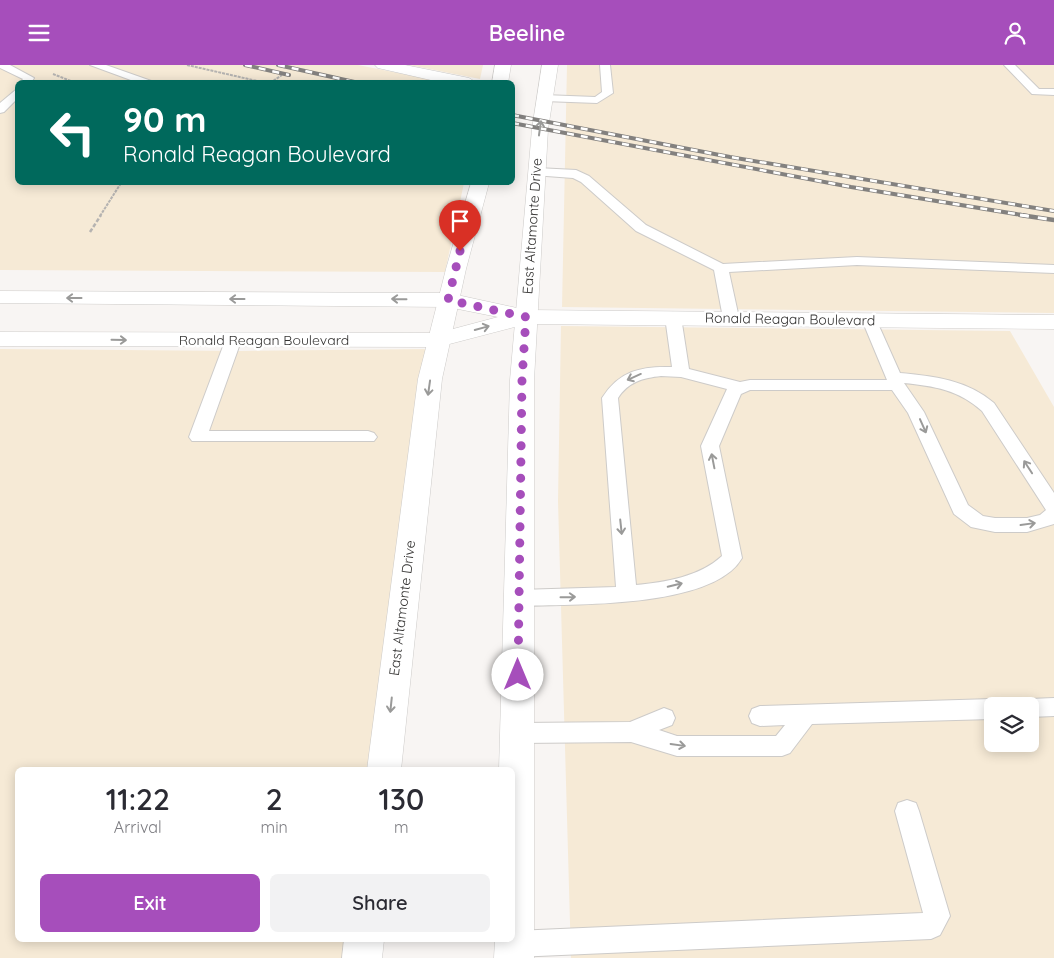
<!DOCTYPE html>
<style>
body{margin:0;font-family:Quicksand,sans-serif;background:#f2f2f3;color:#2b2b33;height:100vh;display:flex;flex-direction:column;font-size:19px;white-space:nowrap}
*{box-sizing:border-box;margin:0}
p{font-size:16px;color:#7c7c81}
.icon{flex:none;width:28px;height:28px;fill:none;stroke:currentColor;stroke-width:2;stroke-linecap:round;stroke-linejoin:round}
.map{position:relative;flex:1;overflow:hidden}
.side{position:absolute;left:15px;top:702px;width:500px;height:175px;display:flex;flex-direction:column;background:#fff;border-radius:8px;box-shadow:0 2px 12px #0003}
.side>*{flex:none}
.banner{position:absolute;left:15px;top:15px;width:500px;height:105px;border-radius:8px;box-shadow:0 2px 12px #0003;background:#00695c;color:#fff;overflow:hidden}
.tools{position:absolute;left:984px;top:632px;display:grid;gap:10px}
.tools a{display:grid;place-items:center;width:55px;height:55px;border-radius:8px;background:#fff;box-shadow:0 2px 12px #0003;font-size:25px}
.pin{position:absolute;display:grid;place-items:center;width:42px;height:42px;color:#fff;margin:-51px -21px;border-radius:50% 50% 50% 0;rotate:-45deg;box-shadow:0 0 5px #0007}
.pin .icon{rotate:45deg}
.me{position:absolute;width:55px;margin:-28px;rotate:0deg;stroke-linejoin:round;filter:drop-shadow(0 0 4px #0008)}
.turn{display:flex;align-items:center;gap:18px;height:105px;padding:0 25px;font-size:22px}
.turn .icon{width:65px;height:65px;stroke-width:2.5}
.turn b{display:block;font-size:35px;line-height:42px}
.eta{display:flex;justify-content:space-evenly;align-items:center;height:85px;text-align:center}
.eta b{font-size:30px;font-weight:600;line-height:35px}
.button{display:flex;gap:10px;margin-top:auto;padding:10px 25px}
.button a{flex:1;height:58px;border-radius:8px;background:#a64ebb;color:#fff;font-size:20px;font-weight:600;line-height:58px;text-align:center}
.button a+a{background:#f2f2f3;color:#2b2b33}
header{display:flex;justify-content:space-between;align-items:center;height:65px;padding:0 25px;background:#a64ebb;color:#fff;font-size:22px;font-weight:600}
.map>svg:first-child{display:block}
</style>
<header><svg class="icon" aria-label="menu" viewBox="0 0 24 24"><path d="M4 6h16M4 12h16M4 18h16"/></svg>Beeline<svg class="icon" aria-label="person" viewBox="0 0 24 24"><circle cx="12" cy="8" r="4"/><path d="M4 21q1-7 8-7t8 7"/></svg></header>
<div class="map">
<svg width="1054" height="893" viewBox="0 0 1054 893">
<rect width="100%" height="100%" fill="#f8f5f3"/>
<g fill="#f6ead6" fill-rule="evenodd">
<path d="M 0,0 L 358,0 L 443,17 L 18,18 L 18,118 L 464,118 L 445,207 L 0,205 Z"/>
<path d="M 409,0 L 483,0 L 480,14 Z"/>
<path d="M 567,0 L 1054,0 L 1054,248 L 562,242 Z"/>
<path d="M 561,261 L 1010,266 L 1054,342 L 1054,893 L 571,893 L 558,436 ZM 992,641 L 1030,641 L 1030,679 L 992,679 Z"/>
<path d="M 0,284 L 240,286 L 431,284 L 390,705 L 18,705 L 18,875 L 373,875 L 370,893 L 0,893 Z"/>
</g>
<g fill="none" stroke-linecap="round" stroke-linejoin="round">
<g stroke="#cdcbc9" stroke-width="2">
<g id="lane">
<path d="M 0,0 L 10,0 L 34,13 L 31,18 L 20,18 L 23,14 L 0,3 Z"/>
<path d="M 90,0 L 106,0 L 157,18 L 139,18 Z"/>
<path d="M 600,0 L 610,0 L 613,28 L 597,38 L 544,36 L 539,33 L 544,30 L 595,32 L 602,27 Z"/>
<path d="M 1004,0 L 1015,0 L 1039,24 L 1054,24 L 1054,30 L 1032,29 Z"/>
<path d="M 18,23 L 18,33 L 4,47 L 0,48 L 0,38 Z"/>
<path d="M 537,103 L 576,105 L 589,111 L 646,160 L 723,199 L 857,192 L 1054,200 L 1054,208 L 857,200 L 729,207 L 739,253 L 731,258 L 723,253 L 714,205 L 636,166 L 581,117 L 573,113 L 533,110 L 531,107 Z"/>
<path d="M 673,247 L 681,252 L 689,304 L 740,317 L 750,315 L 887,315 L 862,255 L 865,252 L 875,252 L 900,308 C 934,311 967,315 994,338 L 1054,428 L 1054,459 L 1027,467 L 995,467 L 971,462 L 954,449 L 908,348 L 892,325 L 750,325 L 741,329 L 719,381 L 742,493 C 713,544 571,539 519,541 L 512,539 L 509,533 L 512,527 L 519,525 L 616,522 L 602,333 C 619,306 641,301 672,302 L 665,252 ZM 661,311 L 681,312 L 727,324 L 701,381 L 722,491 C 699,512 666,517 636,520 L 618,333 C 628,317 643,313 661,311 ZM 904,318 C 934,321 959,325 982,346 L 1046,445 L 1040,450 L 1027,453 L 995,453 L 983,451 L 968,440 L 924,347 Z"/>
<path d="M 233,271 L 241,276 L 209,366 L 368,366 L 374,368 L 377,372 L 374,376 L 192,376 L 189,372 L 225,276 Z"/>
<path d="M 1054,633 L 1054,651 L 1030,652 L 1030,641 L 1020,641 L 1022,636 L 1030,634 Z"/>
<path d="M 992,634 L 1000,637 L 1002,641 L 992,641 L 992,654 L 812,659 L 790,688 L 782,691 L 677,691 L 631,677 L 518,678 L 510,675 L 507,668 L 510,661 L 518,658 L 630,657 L 664,643 L 672,646 L 675,653 L 672,660 L 659,665 L 677,671 L 776,671 L 785,660 L 760,661 L 752,658 L 749,651 L 752,644 L 760,641 Z"/>
<path d="M 907,735 L 916,738 L 919,746 L 950,851 L 940,870 L 931,874 L 515,892 L 505,889 L 502,879 L 503,875 L 512,875 L 512,867 L 515,866 L 923,848 L 895,746 L 898,738 Z"/>
</g>
</g>
<g stroke="#cdcbc9" stroke-width="1">
<path id="street" d="M 375,0 L 405,0 L 469,13 L 477,18 L 444,18 L 378,3 Z"/>
</g>
<g stroke="#cdcbc9" stroke-width="1">
<path id="secondary" d="M 0,226 L 448,228 L 526,245 L 1054,250 L 1054,264 L 526,259 L 438,282 L 0,281 L 0,267 L 438,268 L 498,252 L 448,242 L 0,238 Z"/>
</g>
<g stroke="#cdcbc9" stroke-width="1">
<g id="primary">
<path d="M 495,0 L 511,0 L 508,18 L 492,18 Z"/>
<path d="M 542,0 L 558,0 L 548,64 L 534,315 L 534,893 L 494,893 L 495,875 L 512,875 L 512,705 L 499,705 L 510,315 L 532,64 Z"/>
<path d="M 471,118 L 489,118 L 466,204 L 442,314 L 401,705 L 367,705 L 418,314 L 446,204 Z"/>
<path d="M 344,875 L 384,875 L 382,893 L 342,893 Z"/>
</g>
</g>
<g stroke="#b5b3b1" stroke-width="2" stroke-dasharray="3 1" stroke-linecap="butt">
<path d="M 187,0 L 266,18"/>
<path d="M 53,9 L 76,18"/>
<path d="M 270,18 L 282,10"/>
<path d="M 100,151 L 121,118"/>
</g>
<path stroke="#b5b3b1" stroke-width="2.5" stroke-dasharray="4 2" stroke-linecap="butt" d="M 90,167 L 101,150"/>
<use href="#lane" fill="#fff" fill-rule="evenodd"/>
<use href="#street" fill="#fff" fill-rule="evenodd"/>
<use href="#secondary" fill="#fff" fill-rule="evenodd"/>
<use href="#primary" fill="#fff" fill-rule="evenodd"/>
<g stroke="#83817f" stroke-width="4">
<g id="rail-far1">
<path d="M 245,0 L 289,10"/>
<path d="M 278,0 L 359,18"/>
<path d="M 512,50 L 730,92 L 1054,146"/>
<path d="M 512,58 L 851,122 L 1028,151"/>
</g>
</g>
<g stroke="#83817f" stroke-width="4.5">
<path id="rail" d="M 1020,150 L 1054,155"/>
</g>
<use href="#rail-far1" stroke="#fff" stroke-width="2.5" stroke-dasharray="7" stroke-linecap="butt"/>
<use href="#rail" stroke="#fff" stroke-width="3" stroke-dasharray="9" stroke-linecap="butt"/>
</g>
<defs><path id="oneway-shaft" d="M-6 0H5M1.5-3L5.5 0L1.5 3" fill="none" stroke-width="1.6" stroke-linecap="round" stroke-linejoin="round" transform="scale(1.25)"/></defs>
<g stroke="#9a9a99">
<use href="#oneway-shaft" transform="translate(540 63) rotate(-82)"/>
<use href="#oneway-shaft" transform="translate(74 233) rotate(-180)"/>
<use href="#oneway-shaft" transform="translate(237 234) rotate(-180)"/>
<use href="#oneway-shaft" transform="translate(399 234) rotate(-179)"/>
<use href="#oneway-shaft" transform="translate(482 263) rotate(-15)"/>
<use href="#oneway-shaft" transform="translate(119 275) rotate(1)"/>
<use href="#oneway-shaft" transform="translate(634 312) rotate(156)"/>
<use href="#oneway-shaft" transform="translate(429 323) rotate(98)"/>
<use href="#oneway-shaft" transform="translate(923 361) rotate(66)"/>
<use href="#oneway-shaft" transform="translate(713 396) rotate(-101)"/>
<use href="#oneway-shaft" transform="translate(1028 402) rotate(-123)"/>
<use href="#oneway-shaft" transform="translate(1028 459) rotate(-8)"/>
<use href="#oneway-shaft" transform="translate(621 462) rotate(84)"/>
<use href="#oneway-shaft" transform="translate(675 520) rotate(-13)"/>
<use href="#oneway-shaft" transform="translate(568 532) rotate(-1)"/>
<use href="#oneway-shaft" transform="translate(391 640) rotate(96)"/>
<use href="#oneway-shaft" transform="translate(678 680) rotate(8)"/>
</g>
<g fill="none" stroke-linecap="round" stroke-linejoin="round">
<path stroke="#a64ebb" stroke-width="9" stroke-dasharray="0 16.2" d="M 460,186 L 448,235 L 526,252 L 522,315 L 518,610"/>
</g>
<g text-anchor="middle" stroke-width="5" stroke-linejoin="round" paint-order="stroke">
<g font-size="14" fill="#353433" stroke="#fff">
<text transform="translate(532 161) rotate(-86)" y="5">East Altamonte Drive</text>
<text transform="translate(790 254) rotate(1)" y="5">Ronald Reagan Boulevard</text>
<text x="264" y="280">Ronald Reagan Boulevard</text>
<text transform="translate(402 543) rotate(-83)" y="5">East Altamonte Drive</text>
</g>
</g>
</svg>
<div class="tools">
<a><svg class="icon" aria-label="layers" viewBox="0 0 24 24"><path d="M12 4l9 5-9 5-9-5zM3 14l9 5 9-5"/></svg></a>
</div>
<div class="pin" style="left:460px;top:186px;background:#d93025"><svg class="icon" aria-label="arrive" viewBox="0 0 24 24"><path d="M6 21V4h12l-3 4 3 4H6"/></svg></div>
<svg class="me" style="left:518px;top:610px" viewBox="-20 -20 40 40"><circle r="19" fill="#fff"/><path d="M0-13L10 11 0 6-10 11z" fill="#a64ebb"/></svg>
<div class="banner">
<div class="turn"><svg class="icon" aria-label="left" viewBox="0 0 24 24"><path d="M17 20v-9H6M10 6l-5 5 5 5"/></svg><div><b>90 m</b>Ronald Reagan Boulevard</div></div>
</div>
<section class="side">
<div class="eta">
<div><b>11:22</b><p>Arrival</p></div>
<div><b>2</b><p>min</p></div>
<div><b>130</b><p>m</p></div>
</div>
<div class="button"><a>Exit</a><a>Share</a></div>
</section>
</div>
